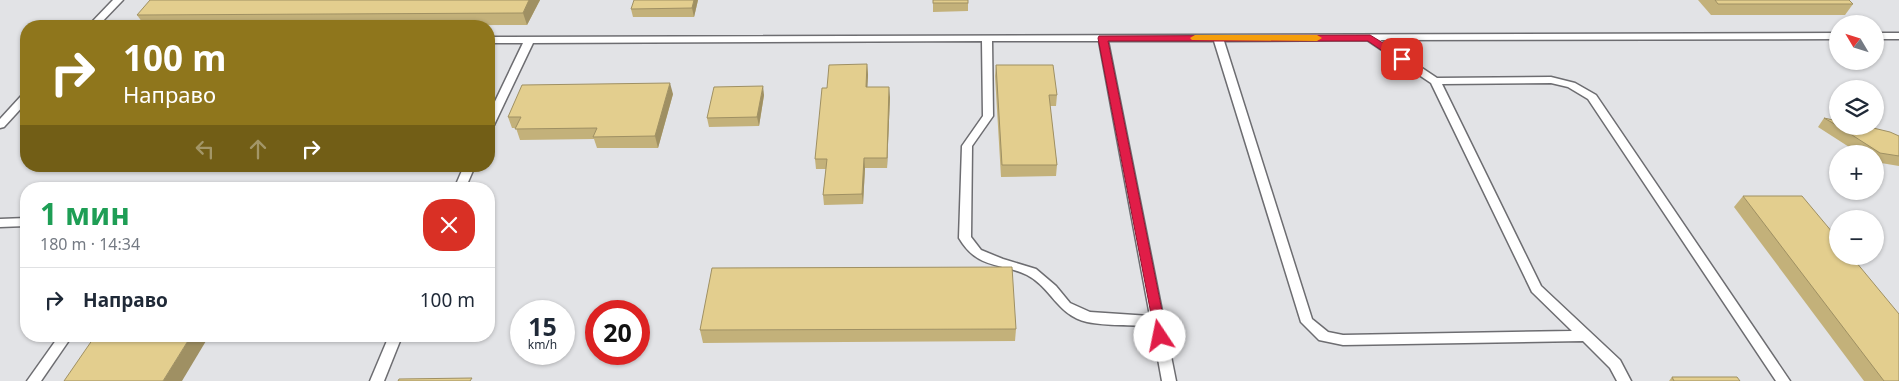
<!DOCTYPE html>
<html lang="ru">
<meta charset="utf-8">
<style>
body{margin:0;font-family:"Noto Sans",sans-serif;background:#f2f2f3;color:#1f2937;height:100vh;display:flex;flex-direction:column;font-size:19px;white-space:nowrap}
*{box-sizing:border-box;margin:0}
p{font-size:16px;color:#747a83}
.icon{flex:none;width:28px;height:28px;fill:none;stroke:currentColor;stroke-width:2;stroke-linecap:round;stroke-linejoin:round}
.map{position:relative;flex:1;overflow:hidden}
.details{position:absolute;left:20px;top:182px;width:475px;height:160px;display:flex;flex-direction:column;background:#fff;border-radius:20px;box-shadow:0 1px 4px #0004}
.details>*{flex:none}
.banner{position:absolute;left:20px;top:20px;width:475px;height:152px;border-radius:20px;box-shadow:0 1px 4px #0004;background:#8f761c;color:#fff;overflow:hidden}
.needle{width:32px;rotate:308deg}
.fabs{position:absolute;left:1829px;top:15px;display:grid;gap:10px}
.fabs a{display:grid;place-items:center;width:55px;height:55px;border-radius:50%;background:#fff;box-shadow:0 1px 4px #0004;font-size:25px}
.speed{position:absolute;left:510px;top:300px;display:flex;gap:10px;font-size:25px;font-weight:700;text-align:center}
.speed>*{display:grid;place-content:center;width:65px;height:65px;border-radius:50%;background:#fff;box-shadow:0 1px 4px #0004;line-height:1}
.speed small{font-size:12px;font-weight:400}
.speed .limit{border:8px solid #d22;background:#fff;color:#111}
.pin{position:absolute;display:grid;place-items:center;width:42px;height:42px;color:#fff;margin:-21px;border-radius:10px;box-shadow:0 2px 8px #0006}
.me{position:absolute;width:55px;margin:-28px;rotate:349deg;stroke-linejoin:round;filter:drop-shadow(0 0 4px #0008)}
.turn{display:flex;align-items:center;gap:18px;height:105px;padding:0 20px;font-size:22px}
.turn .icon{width:65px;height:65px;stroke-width:2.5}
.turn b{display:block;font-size:35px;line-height:42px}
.lanes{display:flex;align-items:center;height:48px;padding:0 20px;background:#0003;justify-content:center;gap:25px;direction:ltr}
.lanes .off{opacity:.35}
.round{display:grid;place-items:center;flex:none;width:52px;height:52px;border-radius:20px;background:#f2f2f3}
.headline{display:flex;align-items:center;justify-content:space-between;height:85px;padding:0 20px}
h1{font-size:30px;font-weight:700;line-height:38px;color:#1e9e55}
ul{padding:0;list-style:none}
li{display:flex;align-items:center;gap:15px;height:65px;padding:0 20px;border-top:1px solid #e0e1e3}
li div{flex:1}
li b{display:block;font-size:19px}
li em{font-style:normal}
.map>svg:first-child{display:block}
</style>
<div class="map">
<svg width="1899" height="381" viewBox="0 0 1899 381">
<rect width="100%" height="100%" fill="#e2e3e6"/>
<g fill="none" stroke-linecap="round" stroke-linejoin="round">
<g stroke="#6d6d71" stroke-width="3">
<g id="service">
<path d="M 113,0 L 123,0 L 98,26 L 88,26 Z"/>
<path d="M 1838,33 L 1838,39 L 1380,40 L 1437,78 L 1551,77 L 1575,83 L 1596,95 L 1790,381 L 1776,381 L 1588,99 L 1568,87 L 1551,83 L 1442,84 L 1541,286 L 1620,360 L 1631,381 L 1617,381 L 1610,368 L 1583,341 L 1343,345 L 1319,340 L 1301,322 L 1214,41 L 1108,41 L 1176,381 L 1162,381 L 1152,326 C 1132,325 1106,326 1087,322 C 1057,315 1051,287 1027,275 C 1000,262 978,270 959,238 L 962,146 L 983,116 L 982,41 L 533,43 L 494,125 L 489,128 L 489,114 L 523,43 L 489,43 L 489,37 ZM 1367,40 L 1431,83 L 1532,292 L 1572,331 L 1343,335 L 1328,332 L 1312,319 L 1224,41 ZM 992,41 L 1099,41 L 1150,316 L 1090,312 L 1070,303 L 1056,286 L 1036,269 L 1003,259 L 981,250 L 971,237 L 972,146 L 993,116 Z"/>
<rect x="1875" y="33" width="24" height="6"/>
<path d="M 26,94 L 26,103 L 4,127 L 0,128 L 0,119 L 22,95 Z"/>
<path d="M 464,166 L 475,166 L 465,189 L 454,189 Z"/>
<path d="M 26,218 L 26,226 L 0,227 L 0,219 Z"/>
<path d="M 59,336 L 72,336 L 41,381 L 27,381 Z"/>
<path d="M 389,336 L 402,336 L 384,381 L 370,381 Z"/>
</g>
</g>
<use href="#service" fill="#fff" fill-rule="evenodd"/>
</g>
<g fill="#c3b17a">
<path d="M 540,0 L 527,25 L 145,26 L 137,15 Z"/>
<path d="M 698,0 L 694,17 L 633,17 L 631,9 Z"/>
<path d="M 933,0 L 968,0 L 968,11 L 933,12 Z"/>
<path d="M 1698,0 L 1849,0 L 1853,4 L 1845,15 L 1711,15 Z"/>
<path d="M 867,64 L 868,75 L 867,87 L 890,97 L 887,168 L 865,168 L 863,204 L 824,205 L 823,195 L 826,169 L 816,169 L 815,159 L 827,88 Z"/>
<path d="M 996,65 L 1057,95 L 1056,106 L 1050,106 L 1057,165 L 1056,176 L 1001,177 L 995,76 Z"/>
<path d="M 673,94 L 658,148 L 597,148 L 594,139 L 520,140 L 516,128 L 512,128 L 508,117 Z"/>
<path d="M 764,95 L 759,126 L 709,127 L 707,118 Z"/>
<path d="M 1824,118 L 1899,136 L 1899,166 L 1875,162 L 1875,154 L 1860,154 L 1818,127 Z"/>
<path d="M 1743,196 L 1899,381 L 1864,381 L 1734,207 Z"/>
<path d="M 1016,329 L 1015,341 L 703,343 L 700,330 Z"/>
<path d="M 1672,377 L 1740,381 L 1669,381 Z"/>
</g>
<g fill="#9f9063">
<path d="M 529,0 L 540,0 L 527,25 L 523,13 Z"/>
<path d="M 694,0 L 698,0 L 694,17 L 692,8 Z"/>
<path d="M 867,64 L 868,75 L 867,97 L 866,87 Z"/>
<path d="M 670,83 L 673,94 L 658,148 L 655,136 Z"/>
<path d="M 763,86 L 764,95 L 759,126 L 757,117 Z"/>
<path d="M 889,87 L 890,97 L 887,168 L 887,158 Z"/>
<path d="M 864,158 L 865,168 L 863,204 L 862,194 Z"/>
<path d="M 191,336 L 209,336 L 182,381 L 163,381 Z"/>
</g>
<g fill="#e3ce8e" stroke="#9f9063">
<path d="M 150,0 L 529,0 L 523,13 L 137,15 Z"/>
<path d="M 634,0 L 694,0 L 692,8 L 631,9 Z"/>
<rect x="933" y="0" width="35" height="3"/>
<path d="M 1715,0 L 1849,0 L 1853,4 L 1718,4 Z"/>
<path d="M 867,64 L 866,87 L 889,87 L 887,158 L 864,158 L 862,194 L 823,195 L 827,159 L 815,159 L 822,88 L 827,88 L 829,65 Z"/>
<path d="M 996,65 L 1053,65 L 1057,95 L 1049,95 L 1057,165 L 1002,165 Z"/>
<path d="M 670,83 L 655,136 L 593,137 L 597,128 L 515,129 L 521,117 L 508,117 L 522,85 Z"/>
<path d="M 763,86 L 757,117 L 707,118 L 714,87 Z"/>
<path d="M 1824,118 L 1838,121 L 1838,126 Z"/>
<path d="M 1838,126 L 1865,126 L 1890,132 L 1899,136 L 1899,156 L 1880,153 Z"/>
<path d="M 1743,196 L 1802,196 L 1838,239 L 1838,256 L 1851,256 L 1899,314 L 1899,381 L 1884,381 Z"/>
<path d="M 1012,267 L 1016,329 L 700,330 L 712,268 Z"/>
<path d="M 95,336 L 191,336 L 163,381 L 64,381 Z"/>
<path d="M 1672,377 L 1737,377 L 1740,381 L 1674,381 Z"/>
<path d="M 472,378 L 470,381 L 398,381 L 399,379 Z"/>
</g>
<path fill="#e11d48" stroke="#92132f" d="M 1370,35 L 1406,57 L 1406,62 L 1399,62 L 1368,41 L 1108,41 L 1167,336 L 1165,340 L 1160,341 L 1156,340 L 1098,38 L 1099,36 Z"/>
<path fill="#f59e0b" d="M 1195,35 L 1317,35 L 1322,38 L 1317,41 L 1192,40 L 1190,38 Z"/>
</svg>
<div class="fabs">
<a><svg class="needle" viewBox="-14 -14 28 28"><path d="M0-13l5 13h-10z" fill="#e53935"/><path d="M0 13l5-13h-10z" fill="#747a83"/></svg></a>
<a><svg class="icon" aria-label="layers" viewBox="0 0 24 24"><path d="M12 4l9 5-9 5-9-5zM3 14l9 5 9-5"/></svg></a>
<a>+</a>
<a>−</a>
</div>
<div class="speed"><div>15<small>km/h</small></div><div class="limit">20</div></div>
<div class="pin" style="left:1402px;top:59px;background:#d93025"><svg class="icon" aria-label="arrive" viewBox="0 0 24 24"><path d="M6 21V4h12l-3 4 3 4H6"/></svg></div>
<svg class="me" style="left:1160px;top:336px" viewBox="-20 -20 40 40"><circle r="19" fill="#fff"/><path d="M0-13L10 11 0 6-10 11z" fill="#e11d48"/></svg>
<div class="banner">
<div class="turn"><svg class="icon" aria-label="right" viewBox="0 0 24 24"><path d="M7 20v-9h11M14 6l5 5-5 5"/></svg><div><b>100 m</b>Направо</div></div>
<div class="lanes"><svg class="icon off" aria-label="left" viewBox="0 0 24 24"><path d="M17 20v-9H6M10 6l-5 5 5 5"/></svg><svg class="icon off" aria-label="ahead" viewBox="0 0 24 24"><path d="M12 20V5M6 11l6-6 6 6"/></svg><svg class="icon" aria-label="right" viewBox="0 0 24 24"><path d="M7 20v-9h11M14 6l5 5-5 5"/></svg></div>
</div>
<section class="details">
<div class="headline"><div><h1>1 мин</h1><p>180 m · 14:34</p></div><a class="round" style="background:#d93025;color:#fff"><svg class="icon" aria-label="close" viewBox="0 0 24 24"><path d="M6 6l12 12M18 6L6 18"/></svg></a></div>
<ul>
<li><svg class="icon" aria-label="right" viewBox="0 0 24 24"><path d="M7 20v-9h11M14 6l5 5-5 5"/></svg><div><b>Направо</b></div><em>100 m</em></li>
</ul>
</section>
</div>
